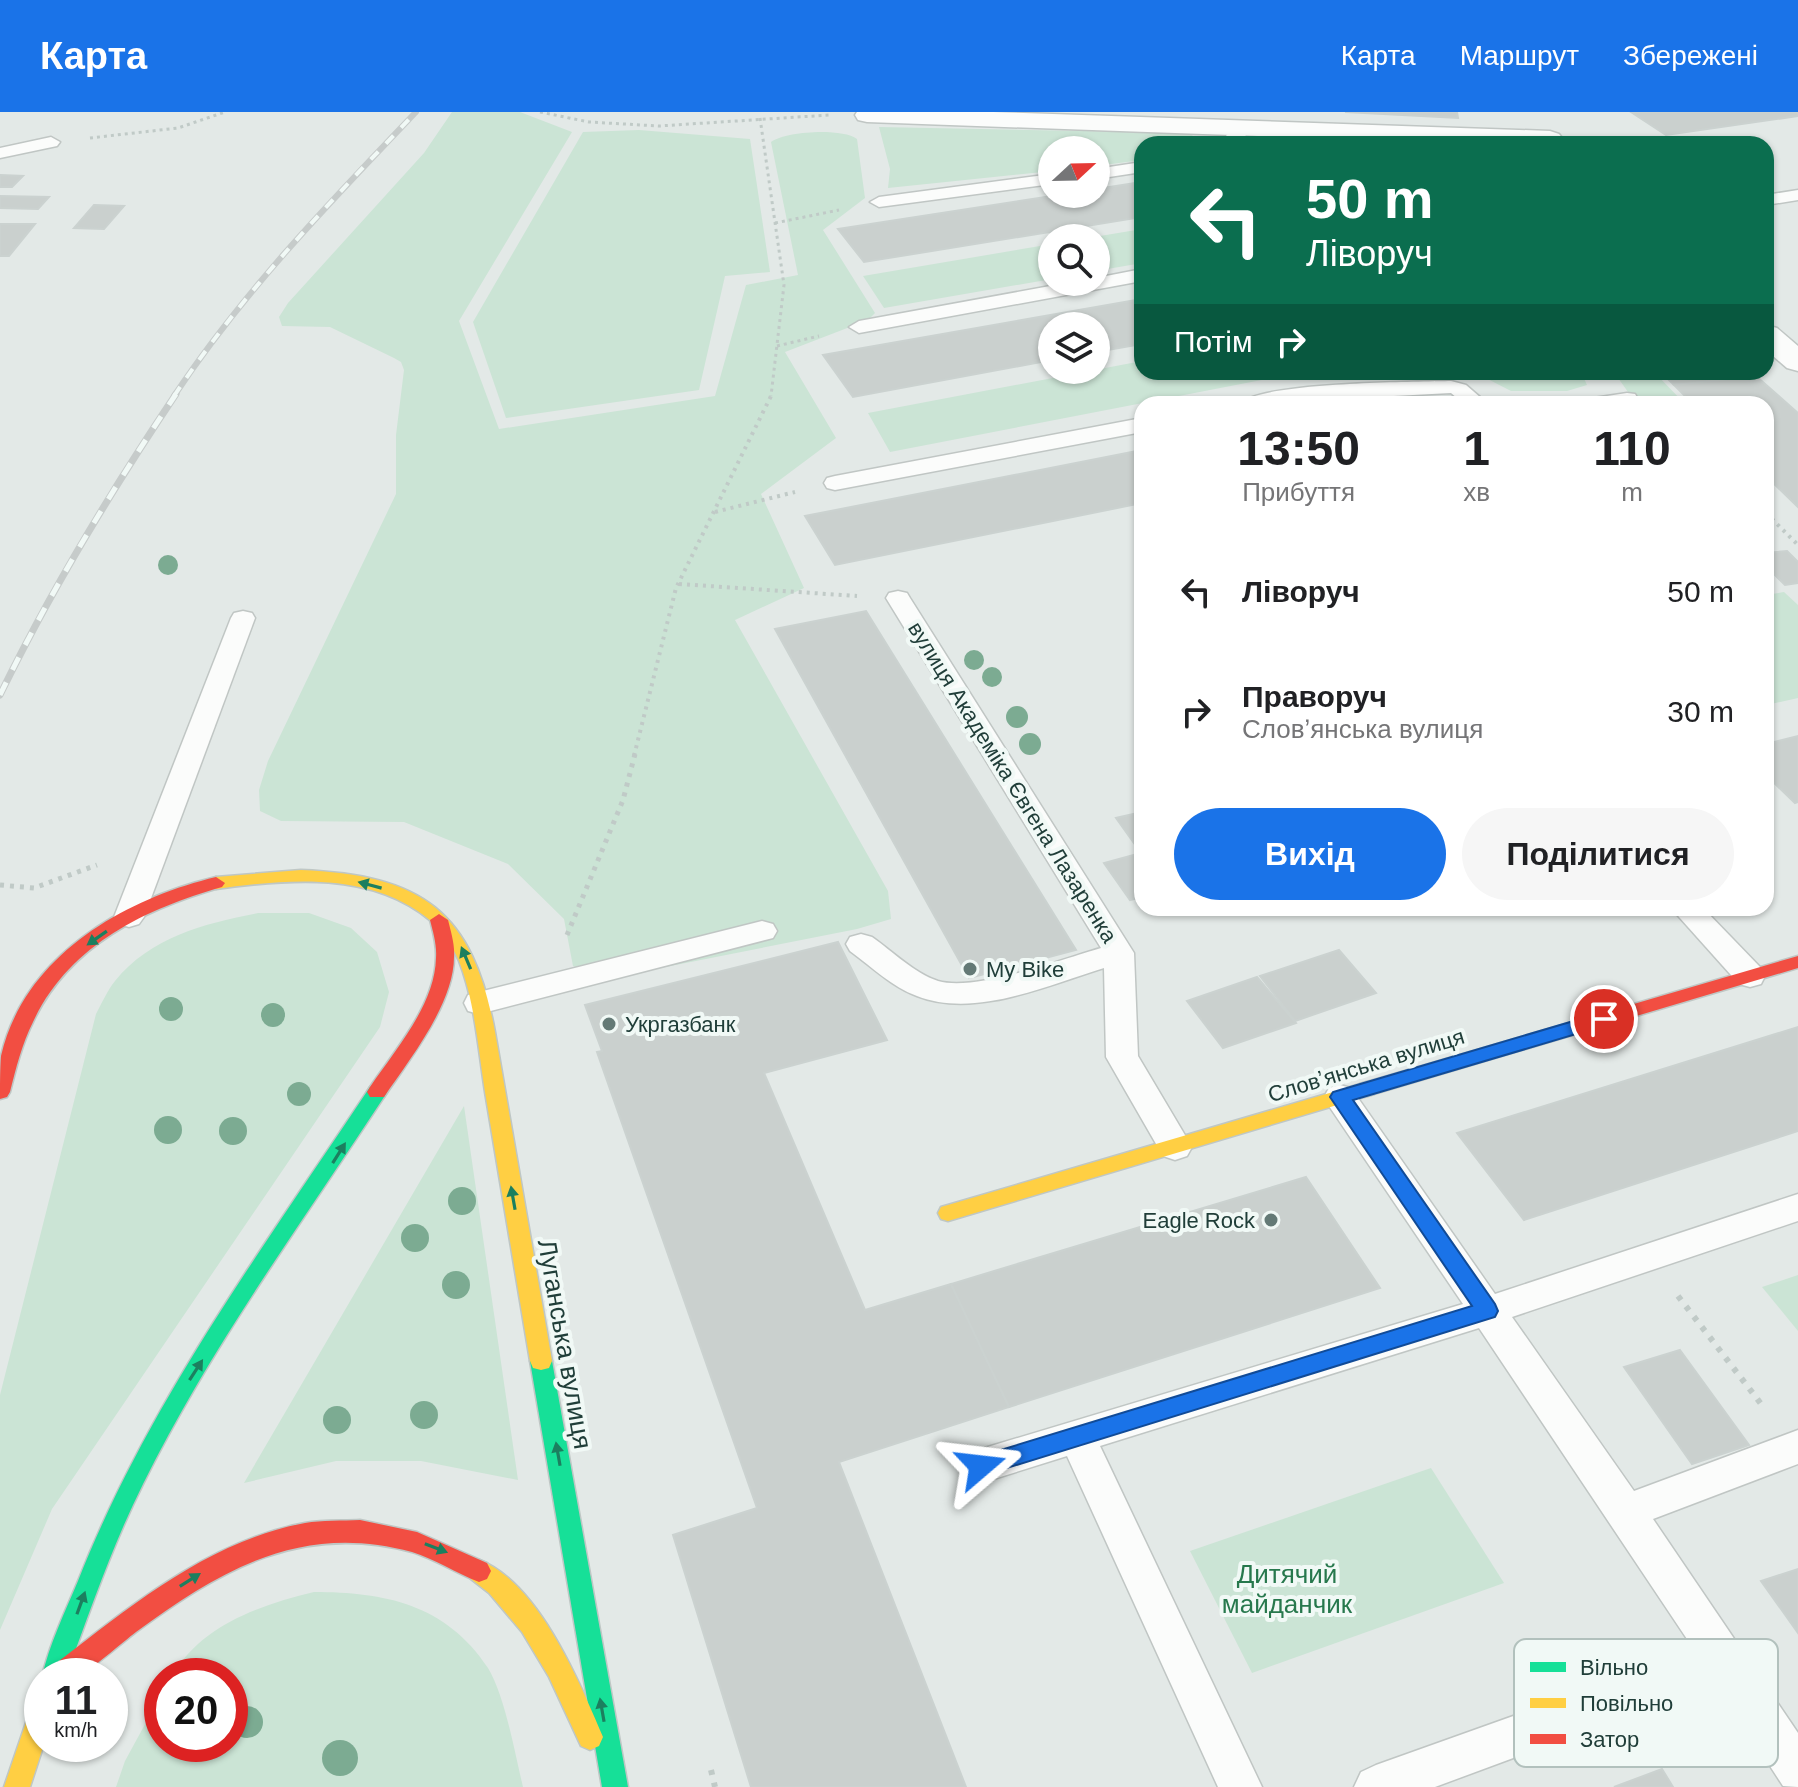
<!DOCTYPE html>
<html lang="uk">
<meta charset="utf-8">
<style>
body{margin:0;font-family:Arial,sans-serif;background:#f6f6f6;color:#202124;height:100vh;display:flex;flex-direction:column;font-size:30px;white-space:nowrap}
*{box-sizing:border-box;margin:0}
p{font-size:26px;color:#757577}
.icon{flex:none;width:44px;height:44px;fill:none;stroke:currentColor;stroke-width:2;stroke-linecap:round;stroke-linejoin:round}
.map{position:relative;flex:1;overflow:hidden}
.panel{position:absolute;left:1134px;top:284px;width:640px;height:520px;display:flex;flex-direction:column;background:#fff;border-radius:24px;box-shadow:0 2px 6px #0004}
.panel>*{flex:none}
.guide{position:absolute;left:1134px;top:24px;width:640px;height:244px;border-radius:24px;box-shadow:0 2px 6px #0004;background:#0b6e4f;color:#fff;overflow:hidden}
.needle{width:52px;rotate:68deg}
.buttons{position:absolute;left:1038px;top:24px;display:grid;gap:16px}
.buttons a{display:grid;place-items:center;width:72px;height:72px;border-radius:50%;background:#fff;box-shadow:0 2px 6px #0004;font-size:40px}
.speed{position:absolute;left:24px;top:1546px;display:flex;gap:16px;font-size:40px;font-weight:700;text-align:center}
.speed>*{display:grid;place-content:center;width:104px;height:104px;border-radius:50%;background:#fff;box-shadow:0 2px 6px #0004;line-height:1}
.speed small{font-size:20px;font-weight:400}
.speed .limit{border:12px solid #d22;background:#fff;color:#111}
.pin{position:absolute;display:grid;place-items:center;width:68px;height:68px;color:#fff;margin:-34px;border:4px solid #fff;border-radius:50%;box-shadow:0 2px 8px #0007}
.me{position:absolute;width:88px;margin:-44px;rotate:73deg;stroke-linejoin:round;filter:drop-shadow(0 0 6px #0008)}
.turn{display:flex;align-items:center;gap:28px;height:168px;padding:0 40px;font-size:36px}
.turn .icon{width:104px;height:104px;stroke-width:2.5}
.turn b{display:block;font-size:56px;line-height:68px}
.then{display:flex;align-items:center;height:76px;padding:0 40px;background:#0003;gap:16px;font-size:30px}
.eta{display:flex;justify-content:space-evenly;align-items:center;height:136px;text-align:center}
.eta b{font-size:48px;font-weight:600;line-height:56px}
.primary-button{display:flex;gap:16px;margin-top:auto;padding:16px 40px}
.primary-button a{flex:1;height:92px;border-radius:48px;background:#1a73e8;color:#fff;font-size:32px;font-weight:600;line-height:92px;text-align:center}
.primary-button a+a{background:#f6f6f6;color:#202124}
ul{padding:0;list-style:none}
li{display:flex;align-items:center;gap:24px;height:120px;padding:0 40px}
li div{flex:1}
li b{display:block;font-size:30px}
li em{font-style:normal}
header{display:flex;align-items:center;gap:48px;box-sizing:border-box;height:112px;padding:0 40px;background:#1a73e8;color:#fff}
header strong{font-size:38px}
nav{display:flex;gap:44px;margin-inline-start:auto;font-size:28px}
.map>svg:first-child{display:block}
</style>
<header>
<strong>Карта</strong>
<nav><a>Карта</a><a>Маршрут</a><a>Збережені</a></nav>
</header>
<div class="map">
<svg width="1798" height="1675" viewBox="0 0 1798 1675">
<rect width="100%" height="100%" fill="#e3e9e7"/>
<g fill="#cbe4d5">
<path d="M 452,0 L 520,0 L 572,20 L 459,209 L 499,317 L 715,284 L 746,173 L 798,163 L 771,30 C 787,19 842,16 857,27 L 865,86 L 823,118 L 875,201 L 868,208 L 785,240 L 836,326 L 761,382 L 804,476 L 735,508 L 888,779 L 891,807 L 857,817 L 640,860 L 586,859 L 573,854 L 564,807 L 508,752 L 404,710 L 281,709 L 260,699 L 259,678 L 268,649 L 396,382 L 396,323 L 404,258 L 401,250 L 394,246 L 330,215 L 282,214 L 279,205 L 288,191 L 424,41 Z"/>
<path d="M 879,15 L 1189,21 L 1204,32 L 1142,32 L 1142,48 L 1096,54 L 1096,38 L 1052,38 L 1052,59 L 888,76 L 890,57 Z"/>
<path d="M 639,18 L 750,27 L 770,160 L 725,164 L 699,278 L 506,306 L 473,210 L 583,20 Z"/>
<path d="M 1142,117 L 1142,151 L 1096,159 L 1096,126 L 1088,126 Z"/>
<path d="M 1052,132 L 1052,167 L 884,196 L 863,164 Z"/>
<path d="M 1142,249 L 1142,260 L 1293,262 L 890,340 L 868,301 Z"/>
<path d="M 1474,260 L 1581,260 L 1587,273 L 1567,279 L 1511,279 Z"/>
<path d="M 1619,260 L 1654,260 L 1685,292 L 1624,292 L 1633,287 L 1616,263 Z"/>
<path d="M 1784,480 L 1798,493 L 1798,586 L 1766,593 L 1766,483 Z"/>
<path d="M 258,801 L 309,801 L 351,816 L 377,840 L 389,880 L 380,915 L 52,1397 L 0,1518 L 0,1283 L 96,902 C 102,891 107,879 115,869 C 150,825 206,811 258,801 Z"/>
<path d="M 464,994 L 518,1368 L 421,1349 L 336,1349 L 244,1371 Z"/>
<path d="M 1798,1163 L 1798,1219 L 1762,1175 Z"/>
<path d="M 1431,1356 L 1504,1471 L 1252,1561 L 1190,1439 Z"/>
<path d="M 314,1480 C 384,1480 446,1492 488,1556 C 505,1584 515,1642 523,1675 L 116,1675 L 125,1649 L 162,1581 L 162,1632 L 230,1632 L 230,1564 L 172,1564 C 201,1513 260,1493 314,1480 Z"/>
</g>
<g fill="#cad0ce" stroke="#cbd2d0" stroke-width="2">
<path d="M 1345,0 L 1457,0 L 1458,6 Z"/>
<path d="M 1631,0 L 1798,0 L 1798,4 L 1666,23 Z"/>
<path d="M 0,63 L 23,64 L 12,75 L 0,75 Z"/>
<path d="M 1142,70 L 1142,105 L 864,150 L 838,117 L 1065,82 L 1096,82 L 1096,77 Z"/>
<path d="M 0,84 L 49,85 L 38,97 L 0,96 Z"/>
<path d="M 94,93 L 124,94 L 104,117 L 74,116 Z"/>
<path d="M 0,112 L 35,112 L 9,144 L 0,144 Z"/>
<path d="M 1142,187 L 1142,232 L 1096,240 L 1096,214 L 1052,214 L 1052,248 L 853,285 L 823,243 Z"/>
<path d="M 1661,260 L 1742,260 L 1748,265 L 1674,273 Z"/>
<path d="M 1756,264 L 1798,301 L 1798,395 L 1766,364 L 1766,292 L 1693,292 L 1674,273 Z"/>
<path d="M 1142,338 L 1142,391 L 835,453 L 805,404 Z"/>
<path d="M 1787,439 L 1798,450 L 1798,471 L 1785,473 L 1766,454 L 1766,441 Z"/>
<path d="M 866,499 L 988,696 L 1076,838 L 969,866 L 775,517 Z"/>
<path d="M 1798,624 L 1798,690 L 1795,691 L 1766,663 L 1766,632 Z"/>
<path d="M 1142,700 L 1142,785 L 1130,788 L 1104,751 L 1141,741 L 1116,706 Z"/>
<path d="M 838,830 L 887,928 L 764,961 L 865,1198 L 951,1172 L 1009,1295 L 839,1350 L 966,1675 L 751,1675 L 673,1423 L 757,1396 L 597,940 L 602,939 L 585,893 Z"/>
<path d="M 1339,838 L 1376,881 L 1295,909 L 1260,864 Z"/>
<path d="M 1257,865 L 1296,911 L 1223,936 L 1187,889 Z"/>
<path d="M 1798,915 L 1798,1019 L 1524,1108 L 1457,1021 Z"/>
<path d="M 1306,1065 L 1380,1176 L 1009,1295 L 951,1172 Z"/>
<path d="M 1680,1238 L 1749,1333 L 1692,1352 L 1624,1255 Z"/>
<path d="M 1798,1457 L 1798,1521 L 1761,1469 Z"/>
<path d="M 1662,1657 L 1673,1675 L 1614,1675 Z"/>
</g>
<g fill="none" stroke-linecap="round" stroke-linejoin="round">
<g stroke="#c0c6c4" stroke-width="3">
<g id="lane">
<path d="M 1244,12 L 1253,17 L 1236,32 L 1217,32 L 1238,13 Z"/>
<path d="M 51,25 L 60,30 L 57,34 L 0,46 L 0,36 Z"/>
<path d="M 1142,50 L 1142,60 L 1096,67 L 1096,57 Z"/>
<path d="M 1052,62 L 1052,72 L 879,95 L 870,90 L 879,85 Z"/>
<path d="M 1798,78 L 1798,88 L 1766,93 L 1766,83 Z"/>
<path d="M 1142,157 L 1142,169 L 859,221 L 849,215 L 859,209 L 1072,170 L 1096,170 L 1096,166 Z"/>
<path d="M 1451,269 L 1466,273 L 1488,292 L 1464,292 L 1451,281 L 1240,292 C 1258,270 1416,270 1451,269 Z"/>
<path d="M 1627,281 L 1635,282 L 1638,287 L 1635,292 L 1584,292 L 1587,287 Z"/>
<path d="M 1142,306 L 1142,320 L 835,378 L 827,376 L 824,371 L 827,366 L 835,364 Z"/>
<path d="M 898,479 L 907,481 L 910,486 L 1134,841 L 1138,944 L 1192,1035 L 1187,1044 L 1175,1048 L 1163,1044 L 1106,945 L 1104,856 C 1048,873 975,907 917,884 C 892,875 872,855 850,839 L 846,832 L 850,825 L 861,822 L 872,825 C 892,839 914,861 938,869 C 976,880 1062,847 1101,836 L 886,486 L 889,481 Z"/>
<path d="M 243,499 L 252,501 L 255,506 L 144,805 L 139,812 L 129,815 L 119,812 L 114,805 L 231,506 L 234,501 Z"/>
<path d="M 1671,796 L 1703,796 L 1761,856 L 1765,864 L 1761,872 L 1750,875 L 1739,872 Z"/>
<path d="M 762,809 L 773,812 L 777,819 L 773,826 L 479,902 L 468,899 L 464,891 L 468,883 L 479,880 Z"/>
<path d="M 1340,973 L 1351,976 L 1495,1182 L 1798,1082 L 1798,1109 L 1512,1205 L 1634,1379 L 1798,1318 L 1798,1352 L 1653,1407 L 1798,1621 L 1798,1675 L 1783,1674 L 1716,1571 L 1435,1675 L 1354,1675 L 1361,1660 L 1376,1653 L 1695,1539 L 1479,1216 L 1100,1334 L 1262,1675 L 1218,1675 L 1067,1344 L 981,1371 L 968,1366 L 962,1354 L 968,1342 L 981,1337 L 1463,1192 L 1329,994 L 1324,985 L 1329,976 Z"/>
</g>
</g>
<g stroke="#c0c6c4" stroke-width="3">
<g id="street">
<path d="M 857,0 L 993,0 L 1550,19 L 1559,22 L 1563,27 L 1559,32 L 1478,32 L 867,10 L 858,8 L 855,3 Z"/>
<path d="M 1766,213 L 1777,216 L 1798,234 L 1798,259 L 1787,256 L 1766,238 Z"/>
</g>
</g>
<g stroke="#bfc7c5" stroke-width="3">
<g id="fast">
<path d="M 377,973 L 384,975 L 387,980 L 384,985 C 301,1112 210,1236 143,1372 C 112,1434 90,1499 66,1564 L 42,1565 C 49,1533 65,1500 78,1469 C 149,1289 264,1135 370,975 Z"/>
<path d="M 541,1240 L 549,1242 L 552,1249 L 628,1675 L 602,1675 L 530,1249 L 533,1242 Z"/>
</g>
</g>
<g stroke="#bfc7c5" stroke-width="3">
<g id="slow">
<path d="M 301,758 C 422,763 473,799 495,920 L 552,1249 L 549,1256 L 541,1258 L 533,1256 L 530,1249 C 515,1159 500,1069 485,980 C 478,936 475,890 459,849 C 453,835 443,820 431,809 C 372,759 288,767 216,777 L 207,771 L 216,765 Z"/>
<path d="M 1367,970 L 1374,972 L 1377,977 L 1374,982 L 948,1109 L 941,1107 L 938,1101 L 941,1095 L 948,1093 Z"/>
<path d="M 479,1448 C 538,1470 580,1571 603,1625 L 599,1634 L 590,1638 L 581,1634 L 549,1565 L 522,1520 L 489,1481 L 471,1467 L 467,1459 L 471,1451 Z"/>
<path d="M 42,1587 L 44,1632 L 30,1675 L 4,1675 L 33,1590 Z"/>
</g>
</g>
<g stroke="#bfc7c5" stroke-width="3">
<g id="jam">
<path d="M 216,765 L 225,771 L 222,775 C 145,797 69,833 33,910 C 22,932 16,956 10,980 L 7,985 L 0,987 C 0,974 0,958 1,944 C 24,844 124,787 216,765 Z"/>
<path d="M 439,802 L 448,808 C 451,820 455,833 454,845 C 454,892 409,948 384,985 L 370,985 L 367,980 L 370,975 C 395,938 435,893 436,846 C 437,833 433,820 430,808 Z"/>
<path d="M 1798,844 L 1798,856 L 1367,984 L 1360,982 L 1357,977 L 1360,972 L 1367,970 Z"/>
<path d="M 360,1408 L 417,1420 L 487,1451 L 491,1459 L 487,1467 L 479,1470 C 456,1461 435,1447 412,1440 C 302,1410 222,1457 136,1520 C 124,1529 88,1561 77,1564 C 68,1566 56,1564 47,1564 L 50,1556 C 127,1497 207,1429 305,1411 C 322,1408 342,1409 360,1408 Z"/>
</g>
</g>
<g stroke="#c0cac7" stroke-width="3" stroke-dasharray="3 4" stroke-linecap="butt">
<path d="M 540,0 L 589,10 L 659,14 L 829,3"/>
<path d="M 760,6 L 784,173 L 771,284"/>
<path d="M 90,26 L 178,16 L 225,0"/>
<path d="M 775,111 L 839,98"/>
<path d="M 777,234 L 819,224"/>
</g>
<g stroke="#c0cac7" stroke-width="4" stroke-dasharray="3 5" stroke-linecap="butt">
<path d="M 715,400 L 795,380"/>
<path d="M 1766,401 L 1798,433"/>
<path d="M 679,472 L 857,484"/>
<path d="M 634,644 L 676,476 L 772,282"/>
</g>
<g stroke="#c0cac7" stroke-width="5" stroke-dasharray="4 6" stroke-linecap="butt">
<path d="M 0,773 L 34,776 L 97,753"/>
<path d="M 567,823 L 623,688 L 635,642"/>
</g>
<g stroke="#c0cac7" stroke-width="6" stroke-dasharray="5 8" stroke-linecap="butt">
<path d="M 1678,1184 L 1765,1297"/>
<path d="M 711,1658 L 715,1675"/>
</g>
<use href="#lane" fill="#fbfcfb" fill-rule="evenodd"/>
<use href="#street" fill="#fbfcfb" fill-rule="evenodd"/>
<use href="#fast" fill="#16e098" fill-rule="evenodd"/>
<use href="#slow" fill="#ffcf43" fill-rule="evenodd"/>
<use href="#jam" fill="#f24e42" fill-rule="evenodd"/>
<g stroke="#c6cbca" stroke-width="6">
<path id="rail-far1" d="M 174,284 C 243,180 330,90 416,0"/>
</g>
<g stroke="#c6cbca" stroke-width="7">
<path id="rail" d="M 0,583 C 51,478 111,379 176,282"/>
</g>
<use href="#rail-far1" stroke="#f1f9f6" stroke-width="4" stroke-dasharray="11" stroke-linecap="butt"/>
<use href="#rail" stroke="#f1f9f6" stroke-width="5" stroke-dasharray="14" stroke-linecap="butt"/>
</g>
<g fill="#7cab92">
<circle cx="168" cy="453" r="10"/>
<circle cx="974" cy="548" r="10"/>
<circle cx="992" cy="565" r="10"/>
<circle cx="1017" cy="605" r="11"/>
<circle cx="1030" cy="632" r="11"/>
<circle cx="171" cy="897" r="12"/>
<circle cx="273" cy="903" r="12"/>
<circle cx="299" cy="982" r="12"/>
<circle cx="168" cy="1018" r="14"/>
<circle cx="233" cy="1019" r="14"/>
<circle cx="462" cy="1089" r="14"/>
<circle cx="415" cy="1126" r="14"/>
<circle cx="456" cy="1173" r="14"/>
<circle cx="424" cy="1303" r="14"/>
<circle cx="337" cy="1308" r="14"/>
<circle cx="247" cy="1610" r="16"/>
<circle cx="340" cy="1646" r="18"/>
</g>
<defs><path id="oneway-solid" d="M-6-.8H1V-3.2L6.5 0L1 3.2V.8H-6Z" transform="scale(2)"/></defs>
<g fill="#1c7f5f">
<use href="#oneway-solid" transform="translate(370 773) rotate(-165)"/>
<use href="#oneway-solid" transform="translate(97 826) rotate(145)"/>
<use href="#oneway-solid" transform="translate(466 846) rotate(-113)"/>
<use href="#oneway-solid" transform="translate(339 1041) rotate(-58)"/>
<use href="#oneway-solid" transform="translate(513 1086) rotate(-100)"/>
<use href="#oneway-solid" transform="translate(196 1258) rotate(-57)"/>
<use href="#oneway-solid" transform="translate(558 1342) rotate(-100)"/>
<use href="#oneway-solid" transform="translate(436 1436) rotate(21)"/>
<use href="#oneway-solid" transform="translate(190 1468) rotate(-32)"/>
<use href="#oneway-solid" transform="translate(81 1491) rotate(-70)"/>
<use href="#oneway-solid" transform="translate(602 1598) rotate(-100)"/>
</g>
<path fill="#1a73e8" stroke="#114b97" stroke-width="2" d="M 1604,900 L 1613,907 L 1610,912 L 1353,988 L 1495,1192 L 1498,1199 L 1495,1205 L 981,1364 L 973,1361 L 969,1354 L 973,1347 L 981,1344 L 1472,1194 L 1330,985 L 1333,980 L 1340,978 Z"/>
<g fill="#647a76" stroke="#f1f9f6" stroke-width="3">
<circle cx="970" cy="857" r="8"/>
<circle cx="609" cy="912" r="8"/>
<circle cx="1271" cy="1108" r="8"/>
</g>
<g text-anchor="middle" stroke-width="8" stroke-linejoin="round" paint-order="stroke">
<g font-size="22" fill="#203e39" stroke="#f1f9f6">
<text transform="translate(1013 670) rotate(58)" y="8">вулиця Академіка Євгена Лазаренка</text>
<text transform="translate(1366 953) rotate(-17)" y="8">Словʼянська вулиця</text>
</g>
<g font-size="22" fill="#203e39" stroke="#f1f9f6" text-anchor="start">
<text x="986" y="865">My Bike</text>
<text x="625" y="920">Укргазбанк</text>
<text x="1255" y="1116" text-anchor="end">Eagle Rock</text>
</g>
<g font-size="26" fill="#203e39" stroke="#f1f9f6">
<text transform="translate(565 1232) rotate(80)" y="9">Луганська вулиця</text>
</g>
<g font-size="26" fill="#27784d" stroke="#f1f9f6">
<text x="1287" y="1471">Дитячий<tspan x="1287" dy="30">майданчик</tspan></text>
</g>
</g>
<rect x="1514" y="1527" width="264" height="128" rx="12" fill="#f1f9f6" stroke="#b2c1bd" stroke-width="2"/>
<rect x="1530" y="1550" width="36" height="10" fill="#16e098"/>
<rect x="1530" y="1586" width="36" height="10" fill="#ffcf43"/>
<rect x="1530" y="1622" width="36" height="10" fill="#f24e42"/>
<g font-size="22" fill="#203e39">
<text x="1580" y="1563">Вільно</text>
<text x="1580" y="1599">Повільно</text>
<text x="1580" y="1635">Затор</text>
</g>
</svg>
<div class="buttons">
<a><svg class="needle" viewBox="-14 -14 28 28"><path d="M0-13l5 13h-10z" fill="#e53935"/><path d="M0 13l5-13h-10z" fill="#757577"/></svg></a>
<a><svg class="icon" aria-label="search" viewBox="0 0 24 24"><circle cx="10" cy="10" r="6"/><path d="M15 15l6 6"/></svg></a>
<a><svg class="icon" aria-label="layers" viewBox="0 0 24 24"><path d="M12 4l9 5-9 5-9-5zM3 14l9 5 9-5"/></svg></a>
</div>
<div class="speed"><div>11<small>km/h</small></div><div class="limit">20</div></div>
<div class="pin" style="left:1604px;top:907px;background:#d93025"><svg class="icon" aria-label="arrive" viewBox="0 0 24 24"><path d="M6 21V4h12l-3 4 3 4H6"/></svg></div>
<svg class="me" style="left:981px;top:1354px" viewBox="-20 -20 40 40"><path d="M0-17L14 15 0 8-14 15z" fill="#1a73e8" stroke="#fff" stroke-width="4"/></svg>
<div class="guide">
<div class="turn"><svg class="icon" aria-label="left" viewBox="0 0 24 24"><path d="M17 20v-9H6M10 6l-5 5 5 5"/></svg><div><b>50 m</b>Ліворуч</div></div>
<div class="then">Потім<svg class="icon" aria-label="right" viewBox="0 0 24 24"><path d="M7 20v-9h11M14 6l5 5-5 5"/></svg></div>
</div>
<section class="panel">
<div class="eta">
<div><b>13:50</b><p>Прибуття</p></div>
<div><b>1</b><p>хв</p></div>
<div><b>110</b><p>m</p></div>
</div>
<ul>
<li><svg class="icon" aria-label="left" viewBox="0 0 24 24"><path d="M17 20v-9H6M10 6l-5 5 5 5"/></svg><div><b>Ліворуч</b></div><em>50 m</em></li>
<li><svg class="icon" aria-label="right" viewBox="0 0 24 24"><path d="M7 20v-9h11M14 6l5 5-5 5"/></svg><div><b>Праворуч</b><p>Словʼянська вулиця</p></div><em>30 m</em></li>
</ul>
<div class="primary-button"><a>Вихід</a><a>Поділитися</a></div>
</section>
</div>
